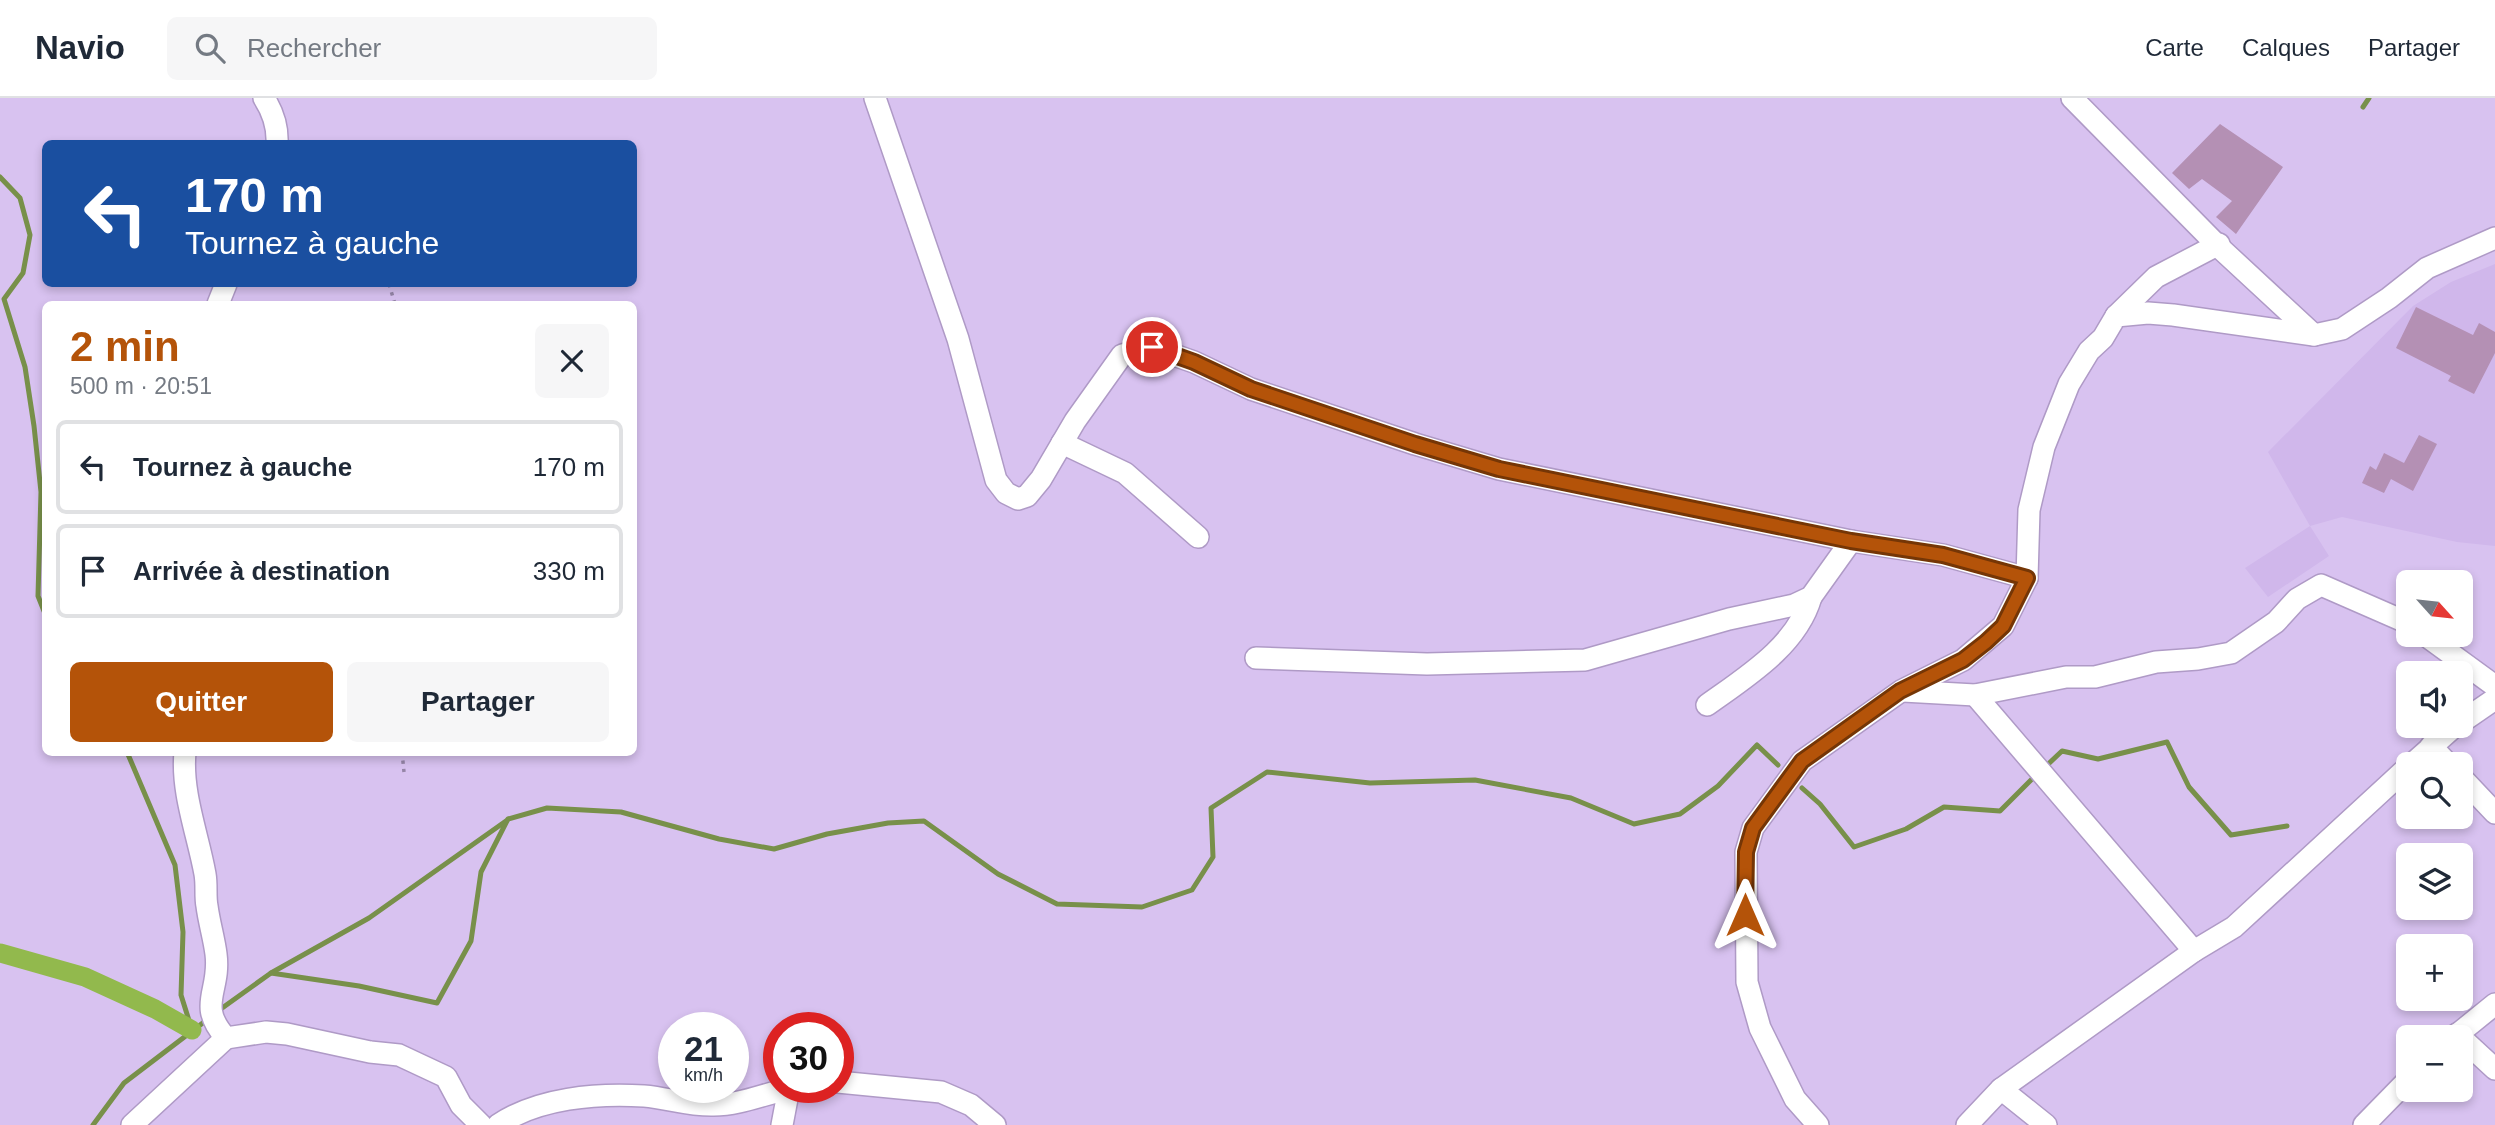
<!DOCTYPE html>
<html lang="fr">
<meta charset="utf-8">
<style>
body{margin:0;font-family:Arial,sans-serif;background:#f6f6f7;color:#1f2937;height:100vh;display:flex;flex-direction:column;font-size:26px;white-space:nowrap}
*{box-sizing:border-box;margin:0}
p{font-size:23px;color:#747a83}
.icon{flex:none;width:38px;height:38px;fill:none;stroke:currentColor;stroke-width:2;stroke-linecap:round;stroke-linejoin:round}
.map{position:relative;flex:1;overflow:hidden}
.details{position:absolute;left:42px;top:203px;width:595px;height:455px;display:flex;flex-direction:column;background:#fff;border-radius:10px;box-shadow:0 4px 10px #0003}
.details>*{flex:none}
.guide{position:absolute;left:42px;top:42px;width:595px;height:147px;border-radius:10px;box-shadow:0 4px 10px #0003;background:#1a4fa0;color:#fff;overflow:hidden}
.needle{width:46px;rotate:117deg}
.controls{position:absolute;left:2396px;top:472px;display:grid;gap:14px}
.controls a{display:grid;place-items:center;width:77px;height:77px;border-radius:10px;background:#fff;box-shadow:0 4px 10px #0003;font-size:35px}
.speed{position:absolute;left:658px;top:914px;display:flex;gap:14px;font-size:35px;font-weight:700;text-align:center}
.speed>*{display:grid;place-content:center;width:91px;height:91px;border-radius:50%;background:#fff;box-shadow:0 4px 10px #0003;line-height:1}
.speed small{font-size:18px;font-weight:400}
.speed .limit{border:10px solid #d22;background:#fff;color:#111}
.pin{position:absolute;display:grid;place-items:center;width:60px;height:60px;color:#fff;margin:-30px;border:4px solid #fff;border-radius:50%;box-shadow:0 2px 7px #0007}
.me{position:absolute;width:77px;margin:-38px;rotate:0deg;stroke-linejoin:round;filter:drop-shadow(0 0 5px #0008)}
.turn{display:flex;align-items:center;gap:24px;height:147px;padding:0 28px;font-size:32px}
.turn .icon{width:91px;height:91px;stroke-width:2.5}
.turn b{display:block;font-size:49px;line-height:60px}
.round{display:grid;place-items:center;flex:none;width:74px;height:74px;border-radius:10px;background:#f6f6f7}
.summary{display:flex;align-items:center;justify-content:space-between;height:119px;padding:0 28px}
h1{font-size:42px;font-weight:700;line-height:52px;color:#b45309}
.primary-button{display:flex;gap:14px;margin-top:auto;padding:14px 28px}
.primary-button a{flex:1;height:80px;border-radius:10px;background:#b45309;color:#fff;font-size:28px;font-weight:700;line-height:80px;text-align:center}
.primary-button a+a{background:#f6f6f7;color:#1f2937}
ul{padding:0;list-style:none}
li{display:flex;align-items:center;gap:21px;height:94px;margin:0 14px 10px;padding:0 14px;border:4px solid #e0e1e3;border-radius:10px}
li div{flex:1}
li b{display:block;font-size:26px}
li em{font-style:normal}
header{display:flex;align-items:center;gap:42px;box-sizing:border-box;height:98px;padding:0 35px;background:#fff;border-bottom:2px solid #e0e1e3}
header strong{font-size:33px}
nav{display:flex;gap:38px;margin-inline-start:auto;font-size:24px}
.search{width:490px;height:63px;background:#f6f6f7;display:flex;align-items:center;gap:18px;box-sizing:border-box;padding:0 24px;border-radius:10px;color:#747a83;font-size:26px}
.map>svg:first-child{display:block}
</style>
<header>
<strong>Navio</strong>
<div class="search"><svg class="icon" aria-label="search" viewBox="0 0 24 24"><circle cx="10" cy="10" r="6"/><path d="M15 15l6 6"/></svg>Rechercher</div>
<nav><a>Carte</a><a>Calques</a><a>Partager</a></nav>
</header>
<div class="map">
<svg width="2495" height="1027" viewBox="0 0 2495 1027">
<rect width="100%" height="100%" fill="#d8c2f0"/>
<path fill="#d0b7eb" d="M 2495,166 L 2495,448 L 2457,444 L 2342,419 L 2310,428 L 2329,458 L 2268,499 L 2245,470 L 2310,428 L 2268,354 L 2413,208 L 2451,184 Z"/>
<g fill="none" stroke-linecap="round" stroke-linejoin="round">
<g stroke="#78904a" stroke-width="5">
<path d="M 2363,9 L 2369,0"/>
<path d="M 0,79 L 20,100 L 30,137 L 23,175 L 4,201 L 25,269 L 34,328 L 41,394 L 38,498 L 46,518"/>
<path d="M 127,654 L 175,767 L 183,834 L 181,897 L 192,932"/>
<path d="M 2043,671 L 2062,653 L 2098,661 L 2167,644 L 2189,689 L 2231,737 L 2287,728"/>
<path d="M 1802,690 L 1820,706 L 1854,749 L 1906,731 L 1944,709 L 2000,713 L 2036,677"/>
<path d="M 271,875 L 369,820 L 506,723"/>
<path d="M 218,913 L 271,875 L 359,888 L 437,905 L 471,843 L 481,774 L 508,721 L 547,710 L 621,714 L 719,741 L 774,751 L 827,736 L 888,725 L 924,723 L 998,776 L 1057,806 L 1142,809 L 1192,792 L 1213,759 L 1211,710 L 1267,674 L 1370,685 L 1475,682 L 1571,700 L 1634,726 L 1680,716 L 1718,688 L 1757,647 L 1778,667"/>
<path d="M 93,1027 L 124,985 L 208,921"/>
</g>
<path stroke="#92b94d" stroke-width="19" d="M 0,855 L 85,879 L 155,911 L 192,932"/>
</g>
<g fill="#b490b4">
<path d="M 2220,26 L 2283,69 L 2236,136 L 2216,119 L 2232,103 L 2202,81 L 2189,91 L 2172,75 Z"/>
<path d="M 2416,209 L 2473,237 L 2479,225 L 2495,234 L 2495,255 L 2474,296 L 2448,283 L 2451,278 L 2396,250 Z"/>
<path d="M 2419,337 L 2437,346 L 2413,393 L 2391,381 L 2384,395 L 2362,385 L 2370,368 L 2376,372 L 2384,355 L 2404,365 Z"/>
</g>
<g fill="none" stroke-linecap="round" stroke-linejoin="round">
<g stroke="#af9ac6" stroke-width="24">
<g id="street">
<path d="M 264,0 C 273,14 278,29 277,46"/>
<path d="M 875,0 L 958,241 L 996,382 L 1006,395 L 1018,401 L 1027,398 L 1041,381 L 1075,323 L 1122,257 L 1151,249 L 1194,264 L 1251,291 L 1415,346 L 1499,371 L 1851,443 L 1943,457 L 2027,480"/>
<path d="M 2072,0 L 2220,150 L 2314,237"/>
<path d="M 218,206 L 226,186"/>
<path d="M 2116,218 L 2156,179 L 2219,146"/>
<path d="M 1062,345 L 1125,375 L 1198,439"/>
<path d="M 2425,537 L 2495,588"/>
<path d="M 1256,560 L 1427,566 L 1585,562 L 1729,521 L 1794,507 L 1811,499 L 1851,443"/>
<path d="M 1903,593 L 1975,597 L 2066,579 L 2095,579 L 2156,564 L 2198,561 L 2231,555 L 2276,524 L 2297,501 L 2321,487 L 2408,525"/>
<path d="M 1975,597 L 2194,853"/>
<path d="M 1707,607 C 1746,579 1797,548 1811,499"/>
<path d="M 2460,625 L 2495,601"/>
<path d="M 2431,648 L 2449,667"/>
<path d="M 185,654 C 181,694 198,737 205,776 C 207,787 205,798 207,808 C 209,824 214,840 216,856 C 221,894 196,906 226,940 L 266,934 L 287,936 L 370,954 L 399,957 L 446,979 L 461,1007 L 481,1027"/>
<path d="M 2411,667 L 2455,628"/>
<path d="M 2460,678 L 2495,715"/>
<path d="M 2457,936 L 2495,971"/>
<path d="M 2453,940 L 2495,906"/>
<path d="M 838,984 L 941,994 L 971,1007 L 995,1027"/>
<path d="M 2001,991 L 2046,1027"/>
<path d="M 132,1027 L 226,940"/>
<path d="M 498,1027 C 538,1000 596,995 644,998 C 668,1000 690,1008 714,1007 C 743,1007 770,993 799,989"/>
<path d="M 782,1027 L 789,990"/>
<path d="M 1818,1027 L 1795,1001 L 1760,930 L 1747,884 L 1746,754 L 1753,730 L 1802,663 L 1901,593 L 1963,562 L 2003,528 L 2027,480 L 2029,412 L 2044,349 L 2069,286 L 2089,253 L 2103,240 L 2116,218 L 2148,215 L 2173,217 L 2314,237 L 2342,231 L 2389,200 L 2427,170 L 2495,140"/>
<path d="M 1967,1027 L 2001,991 L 2194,853 L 2234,829 L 2408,669"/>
<path d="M 2364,1027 L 2408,982"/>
</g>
</g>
<g stroke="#9585a7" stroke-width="3.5" stroke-dasharray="3.5 5" stroke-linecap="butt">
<path d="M 389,186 L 395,206"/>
<path d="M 402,654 L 404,674"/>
</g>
<use href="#street" stroke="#fff" stroke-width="21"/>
</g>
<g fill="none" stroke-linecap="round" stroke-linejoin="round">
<g stroke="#753606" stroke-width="18">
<path id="route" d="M 1152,249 L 1194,264 L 1251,291 L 1415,346 L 1499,371 L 1851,443 L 1943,457 L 2027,480 L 2003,528 L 1986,544 L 1963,562 L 1900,593 L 1802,663 L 1753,730 L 1746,754 L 1745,817"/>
</g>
<use href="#route" stroke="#b45309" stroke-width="12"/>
</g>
</svg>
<div class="controls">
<a><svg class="needle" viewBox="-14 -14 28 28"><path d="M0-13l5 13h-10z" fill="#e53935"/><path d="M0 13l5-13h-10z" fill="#747a83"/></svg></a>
<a><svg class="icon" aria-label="sound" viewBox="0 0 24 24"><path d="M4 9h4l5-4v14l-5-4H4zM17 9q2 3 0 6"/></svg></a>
<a><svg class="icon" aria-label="search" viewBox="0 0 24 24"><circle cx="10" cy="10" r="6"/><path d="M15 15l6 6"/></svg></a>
<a><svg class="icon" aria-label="layers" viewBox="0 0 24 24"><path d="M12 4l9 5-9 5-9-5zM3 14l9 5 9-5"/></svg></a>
<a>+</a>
<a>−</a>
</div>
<div class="speed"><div>21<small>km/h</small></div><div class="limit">30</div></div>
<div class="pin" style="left:1152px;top:249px;background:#d93025"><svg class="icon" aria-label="arrive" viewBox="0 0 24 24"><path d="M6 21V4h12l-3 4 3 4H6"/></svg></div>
<svg class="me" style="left:1745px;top:817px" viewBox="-20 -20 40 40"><path d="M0-17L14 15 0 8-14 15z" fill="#b45309" stroke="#fff" stroke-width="4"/></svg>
<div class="guide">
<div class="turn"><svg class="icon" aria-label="left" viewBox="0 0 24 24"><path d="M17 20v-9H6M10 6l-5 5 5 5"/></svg><div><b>170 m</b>Tournez à gauche</div></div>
</div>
<section class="details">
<div class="summary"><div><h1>2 min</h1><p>500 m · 20:51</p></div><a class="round"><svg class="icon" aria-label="close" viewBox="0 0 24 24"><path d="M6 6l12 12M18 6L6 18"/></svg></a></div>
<ul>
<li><svg class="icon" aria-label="left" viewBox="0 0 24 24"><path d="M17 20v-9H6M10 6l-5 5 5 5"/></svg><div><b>Tournez à gauche</b></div><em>170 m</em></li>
<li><svg class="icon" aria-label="arrive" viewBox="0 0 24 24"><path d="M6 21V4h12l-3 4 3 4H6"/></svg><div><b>Arrivée à destination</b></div><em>330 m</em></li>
</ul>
<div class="primary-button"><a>Quitter</a><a>Partager</a></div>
</section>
</div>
